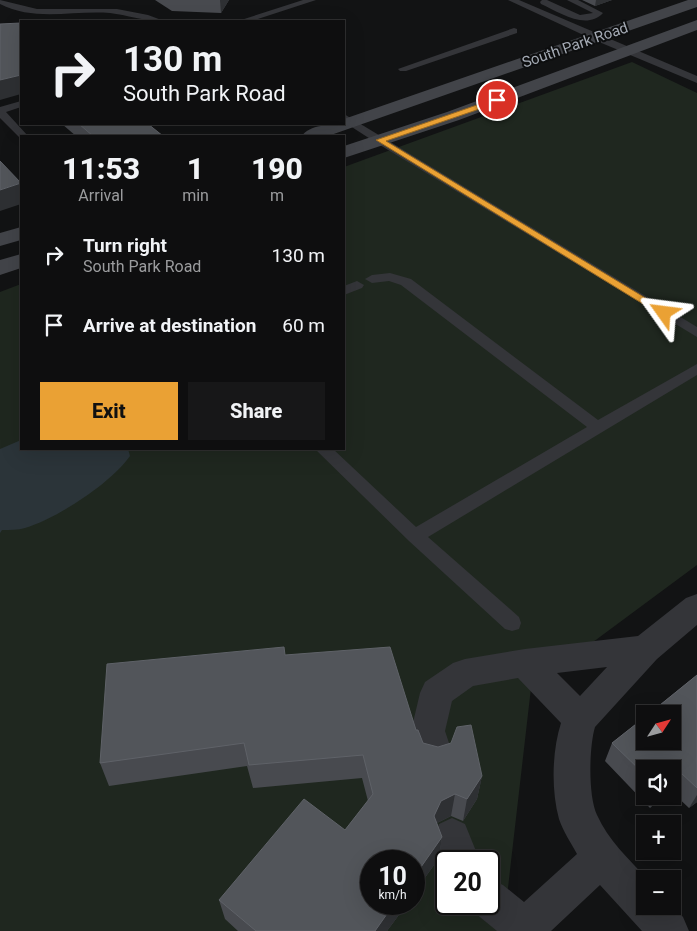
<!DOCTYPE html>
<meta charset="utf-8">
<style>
body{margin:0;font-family:Roboto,sans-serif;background:#171718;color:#f1f3f6;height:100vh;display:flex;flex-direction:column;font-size:19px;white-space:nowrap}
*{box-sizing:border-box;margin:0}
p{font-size:16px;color:#9b9c9e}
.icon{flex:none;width:28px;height:28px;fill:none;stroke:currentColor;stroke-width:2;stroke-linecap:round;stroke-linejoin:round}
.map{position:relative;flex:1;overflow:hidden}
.side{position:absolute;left:20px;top:135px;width:325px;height:315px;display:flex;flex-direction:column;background:#0e0e0f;border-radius:0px;box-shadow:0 5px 20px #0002,0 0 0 1px #2e2e2f}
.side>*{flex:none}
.guide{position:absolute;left:20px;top:20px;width:325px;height:105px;border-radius:0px;box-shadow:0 5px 20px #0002,0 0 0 1px #2e2e2f;background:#0e0e0f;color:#f1f3f6;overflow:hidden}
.needle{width:32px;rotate:54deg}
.fabs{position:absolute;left:636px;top:705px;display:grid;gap:10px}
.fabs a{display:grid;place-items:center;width:45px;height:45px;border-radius:0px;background:#0e0e0f;box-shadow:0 5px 20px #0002,0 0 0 1px #2e2e2f;font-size:25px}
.speed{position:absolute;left:360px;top:850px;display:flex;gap:10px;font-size:25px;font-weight:700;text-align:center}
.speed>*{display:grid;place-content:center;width:65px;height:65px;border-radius:50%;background:#0e0e0f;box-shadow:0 5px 20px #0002,0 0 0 1px #2e2e2f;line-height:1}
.speed small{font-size:12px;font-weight:400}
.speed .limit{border:2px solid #111;border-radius:8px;background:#fff;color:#111}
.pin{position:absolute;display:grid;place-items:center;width:42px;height:42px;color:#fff;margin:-21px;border:2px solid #fff;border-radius:50%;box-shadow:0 1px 5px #0007}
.me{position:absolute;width:55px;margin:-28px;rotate:301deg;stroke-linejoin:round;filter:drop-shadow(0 0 4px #0008)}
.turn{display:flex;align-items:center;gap:18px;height:105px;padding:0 20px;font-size:22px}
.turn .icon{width:65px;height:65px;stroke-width:2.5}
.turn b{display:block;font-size:35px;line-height:42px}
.eta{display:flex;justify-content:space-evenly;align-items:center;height:85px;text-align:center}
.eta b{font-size:30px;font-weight:800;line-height:35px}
.primary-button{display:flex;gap:10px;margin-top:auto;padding:10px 20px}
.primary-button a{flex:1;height:58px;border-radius:0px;background:#eaa134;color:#111;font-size:20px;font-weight:800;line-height:58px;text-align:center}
.primary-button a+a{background:#171718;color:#f1f3f6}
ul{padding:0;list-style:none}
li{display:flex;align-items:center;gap:15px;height:70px;padding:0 20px}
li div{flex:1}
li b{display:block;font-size:19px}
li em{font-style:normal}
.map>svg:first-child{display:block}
</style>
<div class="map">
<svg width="697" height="931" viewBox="0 0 697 931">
<rect width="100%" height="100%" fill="#121314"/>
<path fill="#1f271f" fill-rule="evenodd" d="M 632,62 L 697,93 L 697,565 L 531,688 L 503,931 L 0,931 L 0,292 L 21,284 L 21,449 L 344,449 L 344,167 ZM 371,861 L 414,861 L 414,904 L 371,904 ZM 446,861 L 489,861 L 489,904 L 446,904 Z"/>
<path fill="#2b3439" d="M 21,440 L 21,449 L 128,449 L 130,456 C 111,483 58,518 25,528 C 18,530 10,530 2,530 L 0,533 L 0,449 Z"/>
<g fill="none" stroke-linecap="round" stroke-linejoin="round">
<g fill="#343539" fill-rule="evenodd">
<path d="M 0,0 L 37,9 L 117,9 L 148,15 L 164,21 C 146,22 128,15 110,13 C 73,10 35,22 0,4 Z"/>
<path d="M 303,0 L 316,0 L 252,21 L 238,21 Z"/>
<path d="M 508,0 L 519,0 L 697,76 L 697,83 L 592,39 Z"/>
<path d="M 542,0 L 547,0 L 580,15 L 593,13 L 567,0 L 578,0 L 603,13 C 586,31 559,12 541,4 L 540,2 Z"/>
<path d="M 514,28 L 517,29 L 517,33 L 406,71 L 400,71 L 398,69 Z"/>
<path d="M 21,101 L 21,107 L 6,112 L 28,136 L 21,136 L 21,139 L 0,118 L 0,107 Z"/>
<path d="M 344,114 L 697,327 L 697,337 L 375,142 L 344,122 Z"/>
<path d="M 390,273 L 411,279 L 598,420 L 697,364 L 697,375 L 428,537 L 519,617 L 521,623 L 519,629 L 512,631 L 505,629 L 409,541 L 315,449 L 333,449 L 416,527 L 587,427 L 401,285 L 389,281 L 372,283 L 365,279 L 372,275 Z"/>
<path d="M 357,281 L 364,285 L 362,288 L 344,295 L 344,286 Z"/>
</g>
<g fill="#343539" fill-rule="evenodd">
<path d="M 697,594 L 697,625 L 657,659 L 595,727 C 589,747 588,796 597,815 C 608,840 629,859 647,879 L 645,879 L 645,906 L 672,905 L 683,917 L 689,931 L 642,931 L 600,885 L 551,931 L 497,931 L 475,913 L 471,904 L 489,904 L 489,879 L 503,885 L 524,902 L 577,854 C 571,843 563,831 559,819 C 551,790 552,751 561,723 L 518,678 L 473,686 L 452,701 L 445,731 L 452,752 L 447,764 L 434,768 L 421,764 L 411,731 L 420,693 L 425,682 L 453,663 L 465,659 L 525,649 L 638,636 L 686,598 ZM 607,667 L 580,696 L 557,673 Z"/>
<path d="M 452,818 L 465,824 L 480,861 L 446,861 L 446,872 L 433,837 L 439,824 Z"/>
</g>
<g fill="#424449" fill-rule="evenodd">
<path d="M 688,0 L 697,0 L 697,7 L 328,136 L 302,136 C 309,125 331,124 344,124 L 344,119 Z"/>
<path d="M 697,20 L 697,30 L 459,120 L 344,158 L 344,146 L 447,112 Z"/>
<path d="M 21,227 L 21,240 L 0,246 L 0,233 Z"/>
<path d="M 21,254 L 21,268 L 0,275 L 0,260 Z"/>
</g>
</g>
<g fill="#484a4f">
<path d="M 155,0 L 229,0 L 221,13 L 172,11 Z"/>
<path d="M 582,0 L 612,0 L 595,6 Z"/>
<path d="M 62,124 L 148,124 L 163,136 L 76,136 Z"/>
<path d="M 285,655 L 416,730 L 423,743 L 482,776 L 477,799 L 463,821 L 451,816 L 437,823 L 442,837 L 439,858 L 414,893 L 414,861 L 371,904 L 407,904 L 387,931 L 238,931 L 225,919 L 219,900 L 345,830 L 368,801 L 362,778 L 253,788 L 247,766 L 109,786 L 100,763 Z"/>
<path d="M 697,675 L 697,802 L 689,808 L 672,792 L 672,769 L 645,769 L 645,796 L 663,796 L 650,808 L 605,761 L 612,743 Z"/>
</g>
<g fill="#2e3033">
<path d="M 220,0 L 229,0 L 221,13 Z"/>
<path d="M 596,0 L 612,0 L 595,6 Z"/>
<path d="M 21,75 L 21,94 L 0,100 L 0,80 Z"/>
<path d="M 21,183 L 21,204 L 0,211 L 0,190 Z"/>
<path d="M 680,772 L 672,786 L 672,779 Z"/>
<path d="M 482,776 L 477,799 L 463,821 L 467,799 Z"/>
<path d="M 455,794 L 451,816 L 437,823 L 434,816 L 441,801 Z"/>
<path d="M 697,795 L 697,802 L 689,808 Z"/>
<path d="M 656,796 L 663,796 L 650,808 Z"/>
<path d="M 442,837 L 439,858 L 414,893 L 414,877 Z"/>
<path d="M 394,904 L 407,904 L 387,931 L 375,931 Z"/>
</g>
<g fill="#52555a" stroke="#5f6268">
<path d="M 21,23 L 21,75 L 0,80 L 0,24 Z"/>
<path d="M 79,124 L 148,124 L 163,136 L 93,136 Z"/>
<path d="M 0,161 L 21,183 L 0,190 Z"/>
<path d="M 284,647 L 285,655 L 390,647 L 416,730 L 418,730 L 423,743 L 438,747 L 451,743 L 457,727 L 471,725 L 482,776 L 467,799 L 455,794 L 441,801 L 434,816 L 442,837 L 414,877 L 414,861 L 371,861 L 371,904 L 394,904 L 375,931 L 256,931 L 219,900 L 304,799 L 345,830 L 373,794 L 363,755 L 249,765 L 244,743 L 100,763 L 107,664 Z"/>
<path d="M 697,675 L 697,788 L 680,772 L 672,779 L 672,769 L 645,769 L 645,775 L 612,743 L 645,717 L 645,741 L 672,741 L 672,714 L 649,714 Z"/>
</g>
<path fill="#eaa134" stroke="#986922" d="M 497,98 L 501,100 L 500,102 L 386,141 L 667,311 L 667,315 L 661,315 L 376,140 Z"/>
<g text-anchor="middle" stroke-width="4" stroke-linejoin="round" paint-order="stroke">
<g font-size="15" fill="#a4aab4" stroke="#0d0e0f">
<text transform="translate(575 45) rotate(-19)" y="5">South Park Road</text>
</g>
</g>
</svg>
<div class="fabs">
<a><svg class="needle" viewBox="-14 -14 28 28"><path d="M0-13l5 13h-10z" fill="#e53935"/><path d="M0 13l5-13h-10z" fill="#9b9c9e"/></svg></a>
<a><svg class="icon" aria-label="sound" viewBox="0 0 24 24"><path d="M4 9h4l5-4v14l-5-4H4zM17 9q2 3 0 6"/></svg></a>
<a>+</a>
<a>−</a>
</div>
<div class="speed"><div>10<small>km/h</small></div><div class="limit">20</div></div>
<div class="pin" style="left:497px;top:100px;background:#d93025"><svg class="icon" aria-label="arrive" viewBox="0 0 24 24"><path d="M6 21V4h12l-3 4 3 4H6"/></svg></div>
<svg class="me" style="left:664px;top:313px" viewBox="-20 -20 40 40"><path d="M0-17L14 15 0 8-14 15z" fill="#eaa134" stroke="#fff" stroke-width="4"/></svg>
<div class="guide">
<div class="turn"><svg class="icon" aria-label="right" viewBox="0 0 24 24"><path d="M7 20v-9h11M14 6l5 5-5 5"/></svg><div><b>130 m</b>South Park Road</div></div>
</div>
<section class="side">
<div class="eta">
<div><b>11:53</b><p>Arrival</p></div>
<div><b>1</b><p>min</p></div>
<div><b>190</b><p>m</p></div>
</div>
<ul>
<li><svg class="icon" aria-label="right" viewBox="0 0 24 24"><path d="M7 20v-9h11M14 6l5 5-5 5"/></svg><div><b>Turn right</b><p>South Park Road</p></div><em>130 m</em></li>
<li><svg class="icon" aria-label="arrive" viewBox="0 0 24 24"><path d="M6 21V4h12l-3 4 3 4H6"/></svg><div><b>Arrive at destination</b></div><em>60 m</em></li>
</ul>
<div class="primary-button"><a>Exit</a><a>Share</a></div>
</section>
</div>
